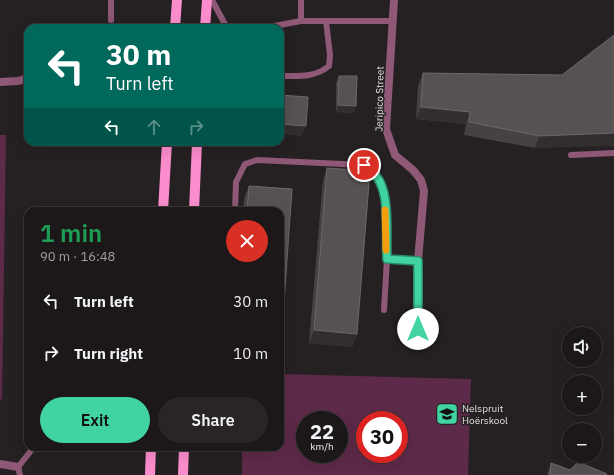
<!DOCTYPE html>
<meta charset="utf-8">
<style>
body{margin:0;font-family:"IBM Plex Sans",sans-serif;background:#292527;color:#f1f3f6;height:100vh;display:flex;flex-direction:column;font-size:15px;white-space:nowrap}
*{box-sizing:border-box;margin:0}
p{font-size:13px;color:#a0a0a2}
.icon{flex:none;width:22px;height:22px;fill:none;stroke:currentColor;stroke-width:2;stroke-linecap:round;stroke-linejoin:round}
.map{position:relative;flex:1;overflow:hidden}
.sheet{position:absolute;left:24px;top:207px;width:260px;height:244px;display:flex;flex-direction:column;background:#1c181a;border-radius:12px;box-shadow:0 4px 16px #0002,0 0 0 1px #3a3739}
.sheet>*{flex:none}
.top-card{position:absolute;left:24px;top:24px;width:260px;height:122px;border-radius:12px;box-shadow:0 4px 16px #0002,0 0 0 1px #3a3739;background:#00695c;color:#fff;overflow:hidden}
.tools{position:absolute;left:562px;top:327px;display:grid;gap:8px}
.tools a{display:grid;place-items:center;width:40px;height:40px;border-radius:50%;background:#1c181a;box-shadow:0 4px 16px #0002,0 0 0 1px #3a3739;font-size:20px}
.speed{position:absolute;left:296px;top:411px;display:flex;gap:8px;font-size:20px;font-weight:700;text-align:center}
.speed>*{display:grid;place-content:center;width:52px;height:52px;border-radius:50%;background:#1c181a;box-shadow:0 4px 16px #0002,0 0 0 1px #3a3739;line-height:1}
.speed small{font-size:10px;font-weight:400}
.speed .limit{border:6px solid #d22;background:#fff;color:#111}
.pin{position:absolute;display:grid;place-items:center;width:34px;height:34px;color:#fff;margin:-17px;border:2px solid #fff;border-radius:50%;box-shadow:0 1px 4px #0007}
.me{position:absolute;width:44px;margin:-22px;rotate:0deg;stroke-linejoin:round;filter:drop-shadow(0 0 3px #0008)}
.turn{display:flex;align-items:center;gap:14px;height:84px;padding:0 16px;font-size:18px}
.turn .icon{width:52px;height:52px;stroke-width:2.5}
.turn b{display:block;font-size:28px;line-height:34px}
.lanes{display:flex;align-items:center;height:38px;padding:0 16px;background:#0003;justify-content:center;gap:20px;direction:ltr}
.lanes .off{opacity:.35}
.round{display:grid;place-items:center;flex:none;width:42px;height:42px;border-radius:21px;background:#292527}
.summary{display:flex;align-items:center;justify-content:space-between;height:68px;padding:0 16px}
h1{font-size:24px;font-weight:600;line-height:30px;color:#1e9e55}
.button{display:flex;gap:8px;margin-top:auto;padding:8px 16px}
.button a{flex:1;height:46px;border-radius:24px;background:#41d4a1;color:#111;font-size:16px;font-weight:600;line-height:46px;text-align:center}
.button a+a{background:#292527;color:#f1f3f6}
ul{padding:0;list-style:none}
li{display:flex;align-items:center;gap:12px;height:52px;padding:0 16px}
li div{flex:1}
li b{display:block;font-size:15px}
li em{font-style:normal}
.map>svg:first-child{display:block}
</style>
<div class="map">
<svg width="614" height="475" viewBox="0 0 614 475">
<rect width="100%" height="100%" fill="#252022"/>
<g fill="#5e2a49" fill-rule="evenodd">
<path d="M 0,135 L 6,135 L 2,400 L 0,399 Z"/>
<path d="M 280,374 L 471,379 L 468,475 L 242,475 L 242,447 L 280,447 ZM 305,420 L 339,420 L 339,454 L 305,454 ZM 365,420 L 399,420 L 399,454 L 365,454 Z"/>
</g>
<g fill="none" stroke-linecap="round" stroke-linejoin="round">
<g stroke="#8e5876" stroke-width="6">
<path d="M 212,0 L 227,28"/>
<path d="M 111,20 L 111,0"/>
<path d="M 301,21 L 301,0"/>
<path d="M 264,28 L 301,21 L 392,21"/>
<path d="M 280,76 C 299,76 314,78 329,66 L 330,55 L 326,21"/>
<path d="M 571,155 L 614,153"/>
<path d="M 235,211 L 236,182 L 245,164 L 257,160 L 364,165 L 374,173 L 382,185 L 385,197 L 387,259 L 384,310"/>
<path d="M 387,259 L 418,261"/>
<path d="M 20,475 L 18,467 L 34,447"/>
</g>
<g stroke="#8e5876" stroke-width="8">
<path d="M 394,0 L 386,129 L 395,155 L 413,170 L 421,180 L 424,191 L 418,261 L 417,329"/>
<path d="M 0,82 L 18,81 L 28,78"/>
<path d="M 0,464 L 18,467"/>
</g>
<g stroke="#fb8dcd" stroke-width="10">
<path d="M 175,28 L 177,0"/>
<path d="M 205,28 L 207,0"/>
<path d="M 163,211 L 167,142"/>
<path d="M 194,211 L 197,142"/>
<path d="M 150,475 L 151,447"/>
<path d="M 183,475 L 184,447"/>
</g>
</g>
<g fill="#474144">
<path d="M 423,73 L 562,75 L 535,148 L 464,135 L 466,124 L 416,119 L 418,86 Z"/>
<path d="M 339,76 L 354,113 L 336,112 L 336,83 Z"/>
<path d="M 327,168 L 357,334 L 352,347 L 309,343 L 323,180 Z"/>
<path d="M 249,186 L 292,189 L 284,303 L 280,313 L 280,211 L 243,211 L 244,199 Z"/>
<path d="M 551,463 L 570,470 L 607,475 L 547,475 Z"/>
</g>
<g fill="#322d2f">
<path d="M 338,105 L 356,106 L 354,113 L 336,112 Z"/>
<path d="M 421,107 L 470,112 L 466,124 L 416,119 Z"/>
<path d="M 280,124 L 306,126 L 302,136 L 280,134 Z"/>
<path d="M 614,133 L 614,146 L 535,148 L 540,136 Z"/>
<path d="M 280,303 L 284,303 L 280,313 Z"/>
<path d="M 314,330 L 357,334 L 352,347 L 309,343 Z"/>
</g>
<g fill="#575154" stroke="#6c676a">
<path d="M 614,35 L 614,133 L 540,136 L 469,122 L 470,112 L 421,107 L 423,73 L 562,75 Z"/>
<path d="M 339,76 L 357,76 L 356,106 L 338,105 Z"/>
<path d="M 280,95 L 308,97 L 306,126 L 280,124 Z"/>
<path d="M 327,168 L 370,171 L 357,334 L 314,330 Z"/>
<path d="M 249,186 L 292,189 L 284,303 L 280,303 L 280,211 L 247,211 Z"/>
<path d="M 578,462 L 607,474 L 606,475 L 551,475 L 550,474 L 551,463 L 570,470 Z"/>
</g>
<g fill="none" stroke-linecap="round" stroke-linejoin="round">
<g stroke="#2a8a69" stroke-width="10">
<path id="route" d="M 364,165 C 372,171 379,177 382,187 C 389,206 386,238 387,259 L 418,261 L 418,329"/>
</g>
<use href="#route" stroke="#41d4a1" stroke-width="7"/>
<path stroke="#f59e0b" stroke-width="7" d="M 385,210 L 386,250"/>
</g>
<defs>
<g id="school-square" transform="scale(1.15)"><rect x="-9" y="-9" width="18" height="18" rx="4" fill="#41d4a1" stroke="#252022"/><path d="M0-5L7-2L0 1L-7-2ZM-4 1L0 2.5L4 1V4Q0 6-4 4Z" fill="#111"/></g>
</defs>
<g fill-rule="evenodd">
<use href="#school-square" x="447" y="414"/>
</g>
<g text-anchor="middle" stroke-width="3" stroke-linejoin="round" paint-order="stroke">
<g font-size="10" fill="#e0dcde" stroke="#252022">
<text transform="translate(379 99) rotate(-89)" y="4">Jeripico Street</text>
</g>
<g font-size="10" fill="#e0dcde" stroke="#252022" text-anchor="start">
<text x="462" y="412">Nelspruit<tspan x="462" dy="12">Hoërskool</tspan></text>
</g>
</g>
</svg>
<div class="tools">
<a><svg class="icon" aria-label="sound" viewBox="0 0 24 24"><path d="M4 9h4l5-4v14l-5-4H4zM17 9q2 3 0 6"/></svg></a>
<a>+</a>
<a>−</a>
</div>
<div class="speed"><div>22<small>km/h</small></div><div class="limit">30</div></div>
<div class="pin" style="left:364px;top:165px;background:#d93025"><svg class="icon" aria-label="arrive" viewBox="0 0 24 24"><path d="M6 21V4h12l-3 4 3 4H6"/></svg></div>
<svg class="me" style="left:418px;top:329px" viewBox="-20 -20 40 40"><circle r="19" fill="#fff"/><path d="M0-13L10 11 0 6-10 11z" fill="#41d4a1"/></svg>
<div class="top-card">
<div class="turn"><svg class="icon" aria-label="left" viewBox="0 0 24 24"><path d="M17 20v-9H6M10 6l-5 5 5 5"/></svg><div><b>30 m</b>Turn left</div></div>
<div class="lanes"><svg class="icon" aria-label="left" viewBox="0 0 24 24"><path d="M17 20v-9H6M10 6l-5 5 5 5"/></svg><svg class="icon off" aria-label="ahead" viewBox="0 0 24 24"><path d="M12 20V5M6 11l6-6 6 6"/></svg><svg class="icon off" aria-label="right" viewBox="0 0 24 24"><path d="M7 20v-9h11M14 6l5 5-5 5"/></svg></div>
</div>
<section class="sheet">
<div class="summary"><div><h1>1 min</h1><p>90 m · 16:48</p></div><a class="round" style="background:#d93025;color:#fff"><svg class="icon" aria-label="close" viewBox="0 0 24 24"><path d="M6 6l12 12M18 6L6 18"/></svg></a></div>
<ul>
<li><svg class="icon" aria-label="left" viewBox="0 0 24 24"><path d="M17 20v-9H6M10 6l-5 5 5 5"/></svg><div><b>Turn left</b></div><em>30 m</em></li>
<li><svg class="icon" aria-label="right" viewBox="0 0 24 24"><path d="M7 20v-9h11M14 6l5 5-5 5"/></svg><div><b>Turn right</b></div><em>10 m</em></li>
</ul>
<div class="button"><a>Exit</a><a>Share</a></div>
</section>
</div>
